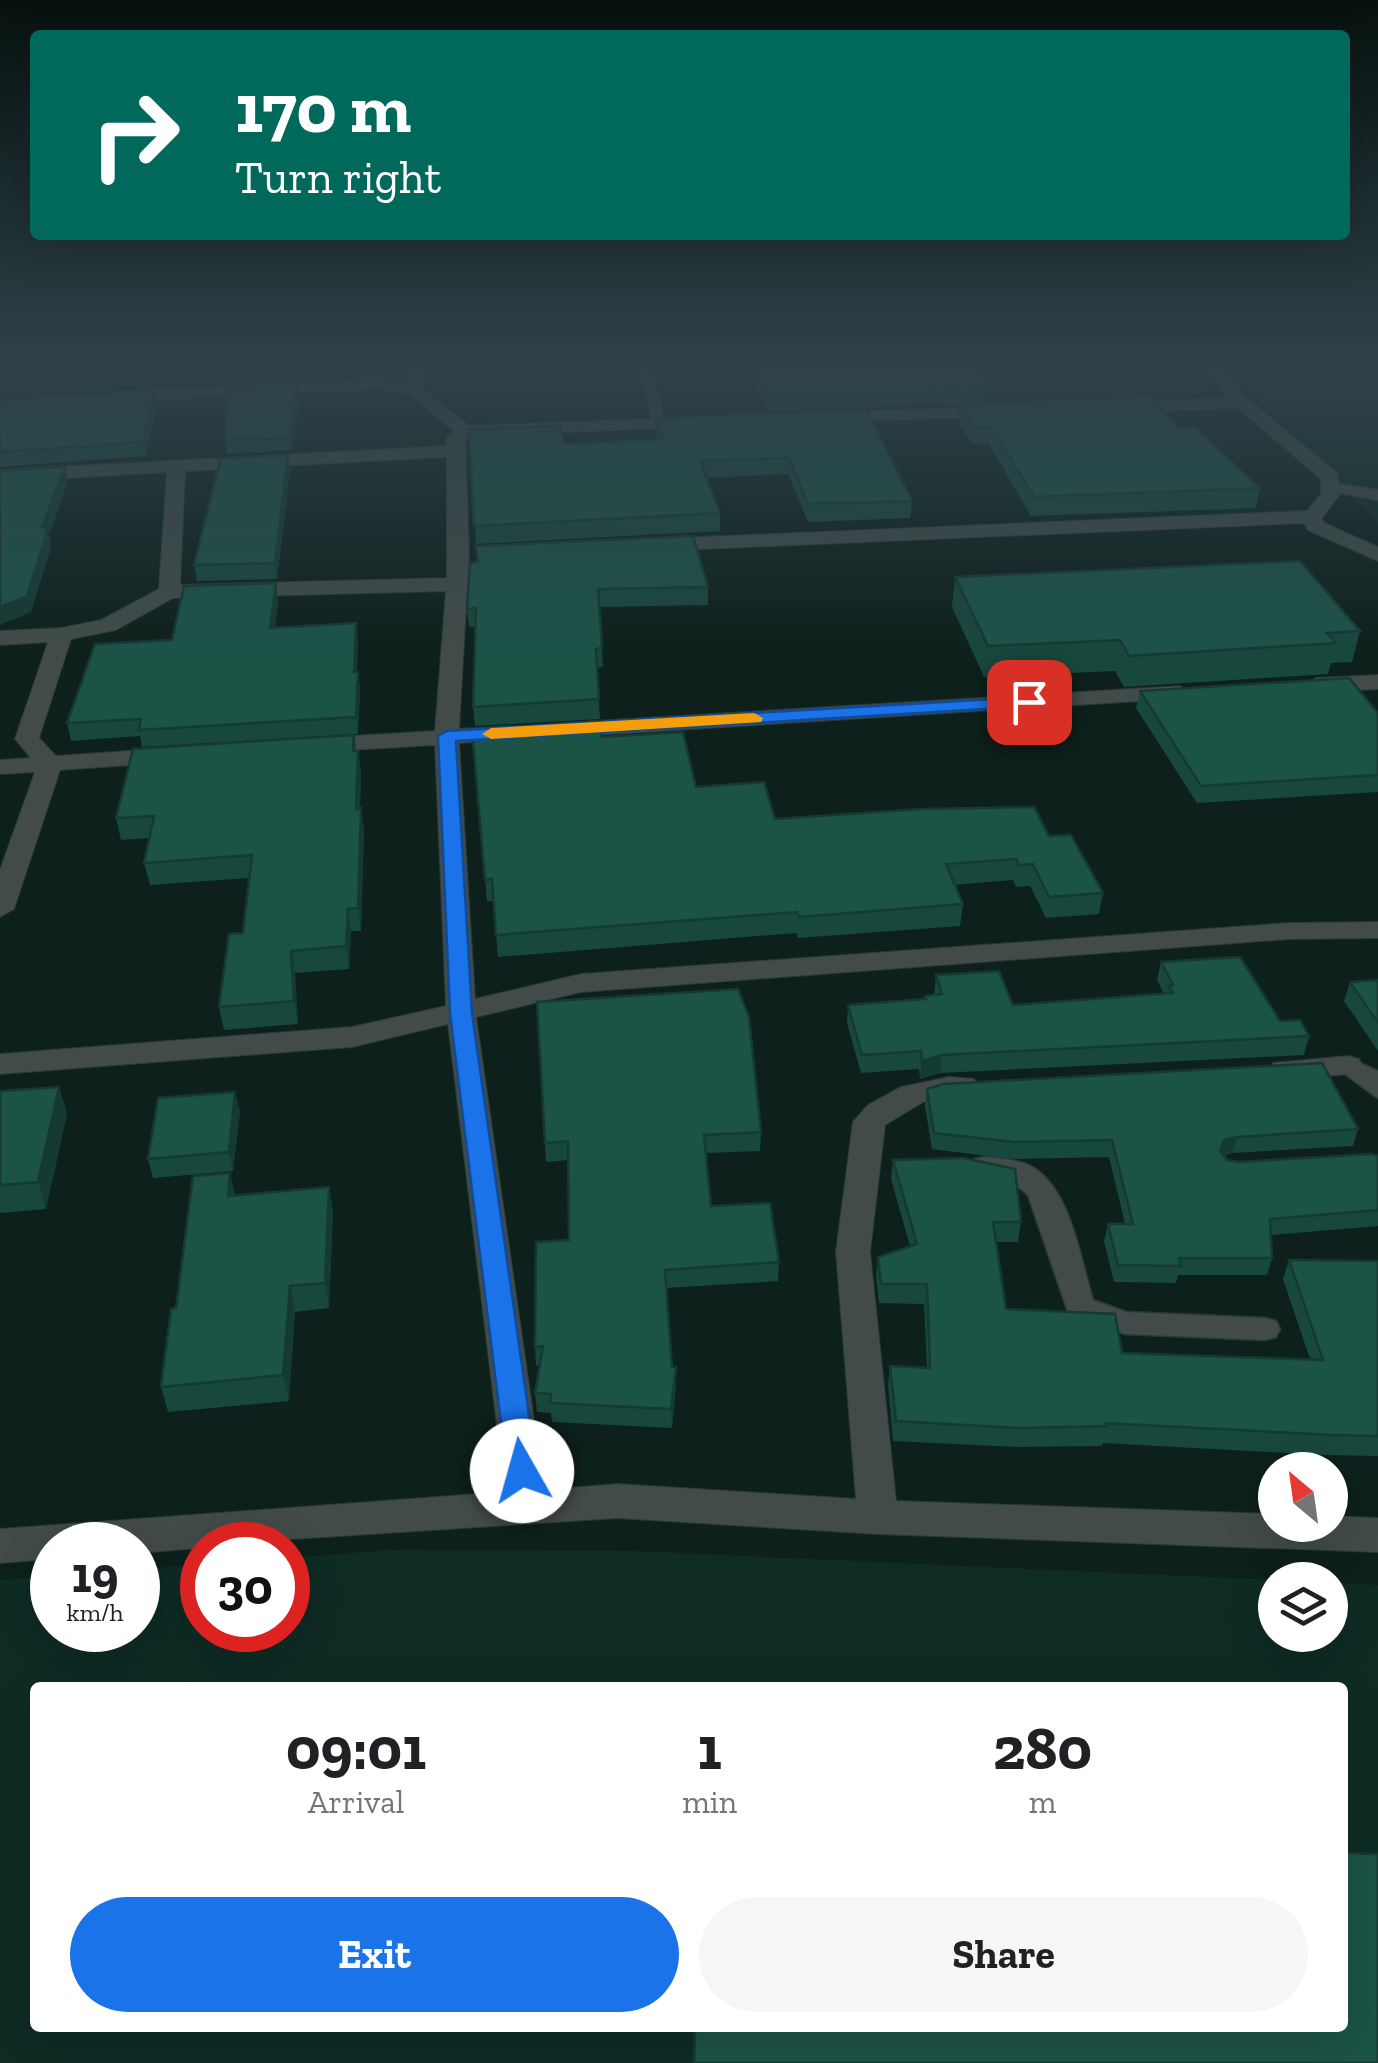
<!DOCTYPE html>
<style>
body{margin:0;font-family:"Zilla Slab",serif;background:#f6f6f6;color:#202124;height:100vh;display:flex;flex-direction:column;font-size:38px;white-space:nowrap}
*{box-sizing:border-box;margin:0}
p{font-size:32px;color:#757577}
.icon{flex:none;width:55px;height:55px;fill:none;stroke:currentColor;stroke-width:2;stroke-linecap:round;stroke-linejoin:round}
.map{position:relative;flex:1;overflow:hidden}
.details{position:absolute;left:30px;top:1682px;width:1318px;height:350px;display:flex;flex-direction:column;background:#fff;border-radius:10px;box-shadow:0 10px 40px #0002}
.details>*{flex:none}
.hud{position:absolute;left:30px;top:30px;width:1320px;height:210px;border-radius:10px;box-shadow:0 10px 40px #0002;background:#00695c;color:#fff;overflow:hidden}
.needle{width:65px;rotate:331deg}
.fabs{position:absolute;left:1258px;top:1452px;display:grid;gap:20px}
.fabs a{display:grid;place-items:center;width:90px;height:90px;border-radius:50%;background:#fff;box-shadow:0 10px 40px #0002;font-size:50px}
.speed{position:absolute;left:30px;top:1522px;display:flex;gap:20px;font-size:50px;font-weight:700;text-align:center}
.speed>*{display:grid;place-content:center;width:130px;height:130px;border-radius:50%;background:#fff;box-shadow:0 10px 40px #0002;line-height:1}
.speed small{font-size:25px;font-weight:400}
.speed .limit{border:15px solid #d22;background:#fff;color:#111}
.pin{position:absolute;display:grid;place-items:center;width:85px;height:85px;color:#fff;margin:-42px;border-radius:20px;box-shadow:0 5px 15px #0006}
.me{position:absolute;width:110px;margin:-55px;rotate:353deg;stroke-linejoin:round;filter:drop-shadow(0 0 8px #0008)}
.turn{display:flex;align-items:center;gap:35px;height:210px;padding:0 40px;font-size:45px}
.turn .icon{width:130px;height:130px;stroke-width:2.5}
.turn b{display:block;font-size:70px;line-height:85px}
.eta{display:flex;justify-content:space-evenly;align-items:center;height:170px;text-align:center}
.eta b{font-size:60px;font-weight:700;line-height:70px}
.cta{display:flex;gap:20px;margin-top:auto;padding:20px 40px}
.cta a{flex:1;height:115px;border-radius:60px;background:#1a73e8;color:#fff;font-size:40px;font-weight:700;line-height:115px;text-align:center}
.cta a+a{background:#f6f6f6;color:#202124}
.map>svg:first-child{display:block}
</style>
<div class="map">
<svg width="1378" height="2063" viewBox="0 0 1378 2063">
<rect width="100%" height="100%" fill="#0d201b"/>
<g fill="#0e2b24" fill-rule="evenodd">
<path d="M 1226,367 L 1378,367 L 1378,523 Z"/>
<path d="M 390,1550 L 637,1551 L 1275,1580 L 1275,1635 L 1330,1635 L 1330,1582 L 1378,1585 L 1378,2063 L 0,2063 L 0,1580 L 52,1576 L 52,1630 L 138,1630 L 138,1569 L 202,1564 L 202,1630 L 288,1630 L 288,1558 ZM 35,1688 L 1342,1688 L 1342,2028 L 35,2028 Z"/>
</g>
<path fill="#05362c" d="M 958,367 L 1125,367 L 1145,393 L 977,397 Z"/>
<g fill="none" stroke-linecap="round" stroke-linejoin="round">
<g stroke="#283a35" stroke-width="3">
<g id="lane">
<path d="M 637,367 L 651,367 L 666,426 L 654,423 Z"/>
<path d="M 1334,483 L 1378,490 L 1378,500 L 1328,491 L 1328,485 Z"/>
<path d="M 1348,1058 L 1378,1071 L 1378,1098 C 1374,1096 1338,1069 1335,1066 Z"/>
<path d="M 984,1157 C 1001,1158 1023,1160 1037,1170 C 1072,1196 1081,1261 1093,1300 L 1126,1312 L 1265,1318 L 1276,1321 L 1280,1329 L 1276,1337 L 1265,1340 L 1125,1334 L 1069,1315 L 1028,1195 L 1010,1180 L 974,1173 L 970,1166 L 974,1159 Z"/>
</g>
</g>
<g stroke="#283a35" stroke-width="2">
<g id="street">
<path d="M 413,367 L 429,367 L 420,381 L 421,387 L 469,426 L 694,417 L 703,422 L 694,427 L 469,436 L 465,440 L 469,554 L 459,729 L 511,726 L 523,733 L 511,740 L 459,743 L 475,999 L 581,974 L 1289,923 L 1378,922 L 1378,938 L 1289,939 L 581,992 L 476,1017 L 544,1490 L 617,1484 L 856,1499 L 836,1252 L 853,1122 L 868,1105 L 901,1087 L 949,1077 L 974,1079 L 979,1086 L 974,1093 L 923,1102 L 885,1125 L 870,1252 L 896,1501 L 1275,1514 L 1275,1525 L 1330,1525 L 1330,1516 L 1378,1518 L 1378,1552 L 878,1534 L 617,1518 L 202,1545 L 202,1548 L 138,1553 L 138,1545 L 52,1545 L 52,1559 L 0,1563 L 0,1529 L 505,1492 L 448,1024 L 352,1047 L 0,1074 L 0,1054 L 352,1027 L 446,1006 L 435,745 L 318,752 L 306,745 L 318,738 L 435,731 L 446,591 L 173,598 L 116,630 L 71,639 L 39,738 L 56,756 L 172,748 L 184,755 L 172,762 L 60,770 L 14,909 L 0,917 L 0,870 L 35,772 L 0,774 L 0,760 L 31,758 L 15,739 L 48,642 L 0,645 L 0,631 L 61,628 L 101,620 L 159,589 L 167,472 L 0,482 L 0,470 L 447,446 L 447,438 L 454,431 L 408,393 L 377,389 L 113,402 L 105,397 L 113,392 L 377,379 L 404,383 ZM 447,457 L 447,578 L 180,585 L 185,471 Z"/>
<path d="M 1200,367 L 1217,367 L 1248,399 L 1337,473 L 1340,494 L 1322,518 L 1324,523 L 1378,547 L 1378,561 L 1308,530 L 1304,523 L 656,551 L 646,545 L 656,539 L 1307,511 L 1321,494 L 1321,479 L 1238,408 L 1120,412 L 1111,407 L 1120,402 L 1228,398 Z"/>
<path d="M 999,407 L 1008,412 L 1005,416 L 830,422 L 821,417 L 830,412 Z"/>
<path d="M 1378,675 L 1378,689 L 1316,692 L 1305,685 L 1316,678 Z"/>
<path d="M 1180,686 L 1191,693 L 1188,698 L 562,737 L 550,730 L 562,723 Z"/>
<path d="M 1348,1056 L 1359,1059 L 1363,1066 L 1359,1073 L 1284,1080 L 1273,1077 L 1269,1070 L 1273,1063 Z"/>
</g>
</g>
<use href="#lane" fill="#424b49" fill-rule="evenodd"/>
<use href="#street" fill="#424b49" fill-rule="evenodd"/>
</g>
<g fill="#18473d">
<path d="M 747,367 L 972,367 L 987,387 L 986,403 L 1178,428 L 1260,488 L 1256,508 L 1031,516 L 989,444 L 973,445 L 958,422 L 959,404 L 767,411 Z"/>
<path d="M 300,398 L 292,450 L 227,454 L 225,440 Z"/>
<path d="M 0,400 L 157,406 L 146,456 L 0,467 Z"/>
<path d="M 866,409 L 912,501 L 910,518 L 808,522 L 788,474 L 707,478 L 720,513 L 720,531 L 476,544 L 469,429 L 564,444 L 657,440 L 655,435 L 655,418 Z"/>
<path d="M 288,455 L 290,469 L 277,579 L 197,581 L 194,565 Z"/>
<path d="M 470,563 L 708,587 L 708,605 L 599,607 L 603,667 L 597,668 L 600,719 L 475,726 L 473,707 L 475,627 L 469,627 L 467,609 Z"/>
<path d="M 955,577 L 1360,631 L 1352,662 L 1331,663 L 1328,674 L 1124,687 L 1115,671 L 984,677 L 952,607 Z"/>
<path d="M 278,599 L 275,628 L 358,640 L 357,672 L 360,688 L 358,734 L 142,747 L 140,736 L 71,741 L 67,723 L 172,640 Z"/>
<path d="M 1140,691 L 1378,713 L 1378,792 L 1197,803 L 1136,708 Z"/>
<path d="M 472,729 L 602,737 L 696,787 L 775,819 L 1049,836 L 1103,893 L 1099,914 L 1046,918 L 1030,886 L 1016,887 L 1013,880 L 954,885 L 963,904 L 960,926 L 798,938 L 796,933 L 498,957 L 493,901 L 487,901 Z"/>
<path d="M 354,735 L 361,772 L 360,809 L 361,808 L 364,830 L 361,931 L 351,931 L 349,969 L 295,973 L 298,1024 L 224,1030 L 219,1007 L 243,933 L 249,878 L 150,885 L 144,863 L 149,838 L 121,840 L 116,818 Z"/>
<path d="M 1161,962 L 1309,1036 L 1304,1055 L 940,1073 L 920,1079 L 919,1069 L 861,1073 L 847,1023 L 848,1005 L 925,999 L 925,996 L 934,995 L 936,975 L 1013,1005 L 1164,994 L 1157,980 Z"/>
<path d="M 1378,980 L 1378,1051 L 1344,1001 L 1350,982 Z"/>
<path d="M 537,1002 L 761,1132 L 760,1151 L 706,1153 L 711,1206 L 779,1262 L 778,1281 L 666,1288 L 672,1367 L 676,1367 L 676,1386 L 672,1428 L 552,1422 L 551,1413 L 537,1412 L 535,1393 L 540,1365 L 536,1366 L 535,1347 L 569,1240 L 569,1160 L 546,1162 Z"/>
<path d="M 59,1087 L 67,1114 L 46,1209 L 0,1213 L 0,1091 Z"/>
<path d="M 927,1089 L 1358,1129 L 1353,1146 L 1232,1153 L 1224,1156 L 1227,1160 L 1238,1162 L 1378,1156 L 1378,1226 L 1271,1235 L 1272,1258 L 1267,1275 L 1178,1275 L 1176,1283 L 1114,1282 L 1104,1241 L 1108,1224 L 1125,1224 L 1109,1157 L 1011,1159 L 932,1149 L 925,1106 Z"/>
<path d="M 240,1111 L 233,1171 L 153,1178 L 148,1159 Z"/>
<path d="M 893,1160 L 1021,1222 L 1018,1242 L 996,1242 L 1006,1309 L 1122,1353 L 1310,1359 L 1283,1279 L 1289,1260 L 1378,1261 L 1378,1456 L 1324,1455 L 1103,1443 L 1102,1446 L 1016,1447 L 893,1441 L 888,1385 L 890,1366 L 927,1368 L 924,1304 L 879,1303 L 876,1276 L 878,1257 L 910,1246 L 891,1179 Z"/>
<path d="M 230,1173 L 235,1195 L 329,1187 L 333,1212 L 329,1308 L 295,1312 L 289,1401 L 168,1412 L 161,1387 L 176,1308 Z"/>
</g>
<g fill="#143a32">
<path d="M 298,385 L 300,398 L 292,450 L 290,437 Z"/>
<path d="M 154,392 L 157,406 L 146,456 L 143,442 Z"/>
<path d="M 288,455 L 290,469 L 277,579 L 275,563 Z"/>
<path d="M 65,467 L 68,482 L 49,535 L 51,542 L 49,555 L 31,612 L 0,625 L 0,607 Z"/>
<path d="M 276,583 L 278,599 L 273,645 L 270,628 Z"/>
<path d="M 356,623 L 358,640 L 356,688 L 354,672 Z"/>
<path d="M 358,672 L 360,688 L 358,734 L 356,717 Z"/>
<path d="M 358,751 L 361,772 L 359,830 L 356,809 Z"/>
<path d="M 361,808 L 364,830 L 361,931 L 358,908 Z"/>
<path d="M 348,909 L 351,931 L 349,969 L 346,946 Z"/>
<path d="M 291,951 L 295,973 L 298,1024 L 294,1001 Z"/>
<path d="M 942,1055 L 940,1073 L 920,1079 L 922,1061 Z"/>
<path d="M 59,1087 L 67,1114 L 46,1209 L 38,1182 Z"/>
<path d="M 235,1092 L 240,1111 L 233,1171 L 229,1152 Z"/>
<path d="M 1237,1137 L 1232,1153 L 1220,1157 L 1216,1168 L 1224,1140 Z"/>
<path d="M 230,1173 L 235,1198 L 228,1196 Z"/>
<path d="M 329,1187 L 333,1212 L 329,1308 L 325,1283 Z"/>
<path d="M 290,1286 L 295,1312 L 289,1401 L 283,1375 Z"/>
<path d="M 676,1367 L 676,1386 L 672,1428 L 671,1409 Z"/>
</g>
<g fill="#1c5347" stroke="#143a32" stroke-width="2.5">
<path d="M 755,367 L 972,367 L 987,387 L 767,395 Z"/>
<path d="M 298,385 L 290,437 L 225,440 L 227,389 Z"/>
<path d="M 154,392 L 143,442 L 0,452 L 0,400 Z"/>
<path d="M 1149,397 L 1178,428 L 1196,428 L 1260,488 L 1034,497 L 991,426 L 975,427 L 960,404 Z"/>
<path d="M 866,409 L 912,501 L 808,504 L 789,458 L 700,461 L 720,513 L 474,526 L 469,429 L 560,426 L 564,444 L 663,439 L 655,418 Z"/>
<path d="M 288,455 L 275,563 L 194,565 L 221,458 Z"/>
<path d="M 65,467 L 42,527 L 47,527 L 45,539 L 27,596 L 0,607 L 0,471 Z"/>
<path d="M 693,536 L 708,587 L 598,589 L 602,648 L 596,649 L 599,699 L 473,707 L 476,608 L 467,609 L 470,563 L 478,562 L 476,546 Z"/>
<path d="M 1300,561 L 1360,631 L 1327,633 L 1336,643 L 1129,656 L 1120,640 L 988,646 L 955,577 Z"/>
<path d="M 276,583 L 270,628 L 356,623 L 354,672 L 358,672 L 356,717 L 139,730 L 141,719 L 67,723 L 95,644 L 172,640 L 184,586 Z"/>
<path d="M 1349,678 L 1378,713 L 1378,775 L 1201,786 L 1140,691 Z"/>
<path d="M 601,721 L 602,737 L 683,732 L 696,787 L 764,782 L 775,819 L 922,809 L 1034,807 L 1049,836 L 1071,835 L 1103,893 L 1049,897 L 1033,864 L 1019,865 L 1016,859 L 946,864 L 963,904 L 799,917 L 797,912 L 496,935 L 492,879 L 485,880 L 472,729 Z"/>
<path d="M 354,735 L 353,751 L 358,751 L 356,809 L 361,808 L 358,908 L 348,909 L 346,946 L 291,951 L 294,1001 L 219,1007 L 229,934 L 243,933 L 252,855 L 144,863 L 154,816 L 116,818 L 133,749 Z"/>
<path d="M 1240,957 L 1280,1021 L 1300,1020 L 1309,1036 L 942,1055 L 922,1061 L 921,1051 L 862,1055 L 848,1005 L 926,999 L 925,996 L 942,994 L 936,975 L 999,971 L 1013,1005 L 1173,993 L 1169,986 L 1173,985 L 1161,962 Z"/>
<path d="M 1378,980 L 1378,1023 L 1350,982 Z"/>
<path d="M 738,989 L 749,1017 L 761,1132 L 704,1135 L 711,1206 L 770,1203 L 779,1262 L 665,1270 L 672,1367 L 676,1367 L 671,1409 L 550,1403 L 551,1394 L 535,1393 L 543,1346 L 535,1347 L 536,1242 L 569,1240 L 568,1141 L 545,1143 L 537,1002 Z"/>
<path d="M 1322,1063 L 1358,1129 L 1237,1137 L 1224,1140 L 1220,1151 L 1227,1160 L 1238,1162 L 1371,1154 L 1378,1156 L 1378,1210 L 1270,1219 L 1272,1258 L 1179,1258 L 1181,1266 L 1118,1265 L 1108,1224 L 1133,1224 L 1112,1140 L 1014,1142 L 934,1133 L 927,1089 L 943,1084 Z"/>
<path d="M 59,1087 L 38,1182 L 0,1185 L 0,1091 Z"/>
<path d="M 235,1092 L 229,1152 L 148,1159 L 158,1098 Z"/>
<path d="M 964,1158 L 1015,1169 L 1021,1222 L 993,1222 L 1006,1309 L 1115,1314 L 1122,1353 L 1323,1360 L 1289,1260 L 1378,1261 L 1378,1436 L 1331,1435 L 1106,1423 L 1107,1426 L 1020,1428 L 896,1421 L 890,1366 L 930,1368 L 927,1284 L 881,1284 L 878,1257 L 917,1244 L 893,1160 Z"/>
<path d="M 230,1173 L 228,1196 L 329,1187 L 325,1283 L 290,1286 L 283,1375 L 161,1387 L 171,1309 L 176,1308 L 193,1176 Z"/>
<path d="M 1342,1853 L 1378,1854 L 1378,2063 L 694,2063 L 695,2028 L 1342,2028 Z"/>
</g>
<linearGradient id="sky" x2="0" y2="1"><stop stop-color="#07120f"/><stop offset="0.56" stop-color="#2f424a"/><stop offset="1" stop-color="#2f424a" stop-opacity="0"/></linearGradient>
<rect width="1378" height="656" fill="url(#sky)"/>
<path fill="#1a73e8" stroke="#114b97" stroke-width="2.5" d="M 1029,697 L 1035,699 L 1035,706 L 456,741 L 472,1013 L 537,1471 L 532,1479 L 522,1483 L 511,1479 L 507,1471 L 450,1013 L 438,736 L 447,731 Z"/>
<path fill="#f59e0b" d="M 754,713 L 763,718 L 761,722 L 491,739 L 482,734 L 491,728 Z"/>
</svg>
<div class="fabs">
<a><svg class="needle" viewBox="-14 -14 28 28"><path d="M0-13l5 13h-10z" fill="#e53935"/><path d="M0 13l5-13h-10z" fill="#757577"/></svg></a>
<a><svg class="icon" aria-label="layers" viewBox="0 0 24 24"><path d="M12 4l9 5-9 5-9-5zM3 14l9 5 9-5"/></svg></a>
</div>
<div class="speed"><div>19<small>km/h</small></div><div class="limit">30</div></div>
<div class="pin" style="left:1029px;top:702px;background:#d93025"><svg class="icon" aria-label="arrive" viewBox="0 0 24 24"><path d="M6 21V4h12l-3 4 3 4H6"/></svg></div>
<svg class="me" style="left:522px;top:1471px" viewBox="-20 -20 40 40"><circle r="19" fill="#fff"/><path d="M0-13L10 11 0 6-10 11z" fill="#1a73e8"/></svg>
<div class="hud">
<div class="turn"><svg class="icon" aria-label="right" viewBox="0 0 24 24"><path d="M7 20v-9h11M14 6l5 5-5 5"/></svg><div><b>170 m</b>Turn right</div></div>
</div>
<section class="details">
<div class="eta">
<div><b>09:01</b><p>Arrival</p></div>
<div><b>1</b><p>min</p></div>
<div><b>280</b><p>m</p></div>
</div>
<div class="cta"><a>Exit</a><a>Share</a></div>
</section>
</div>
